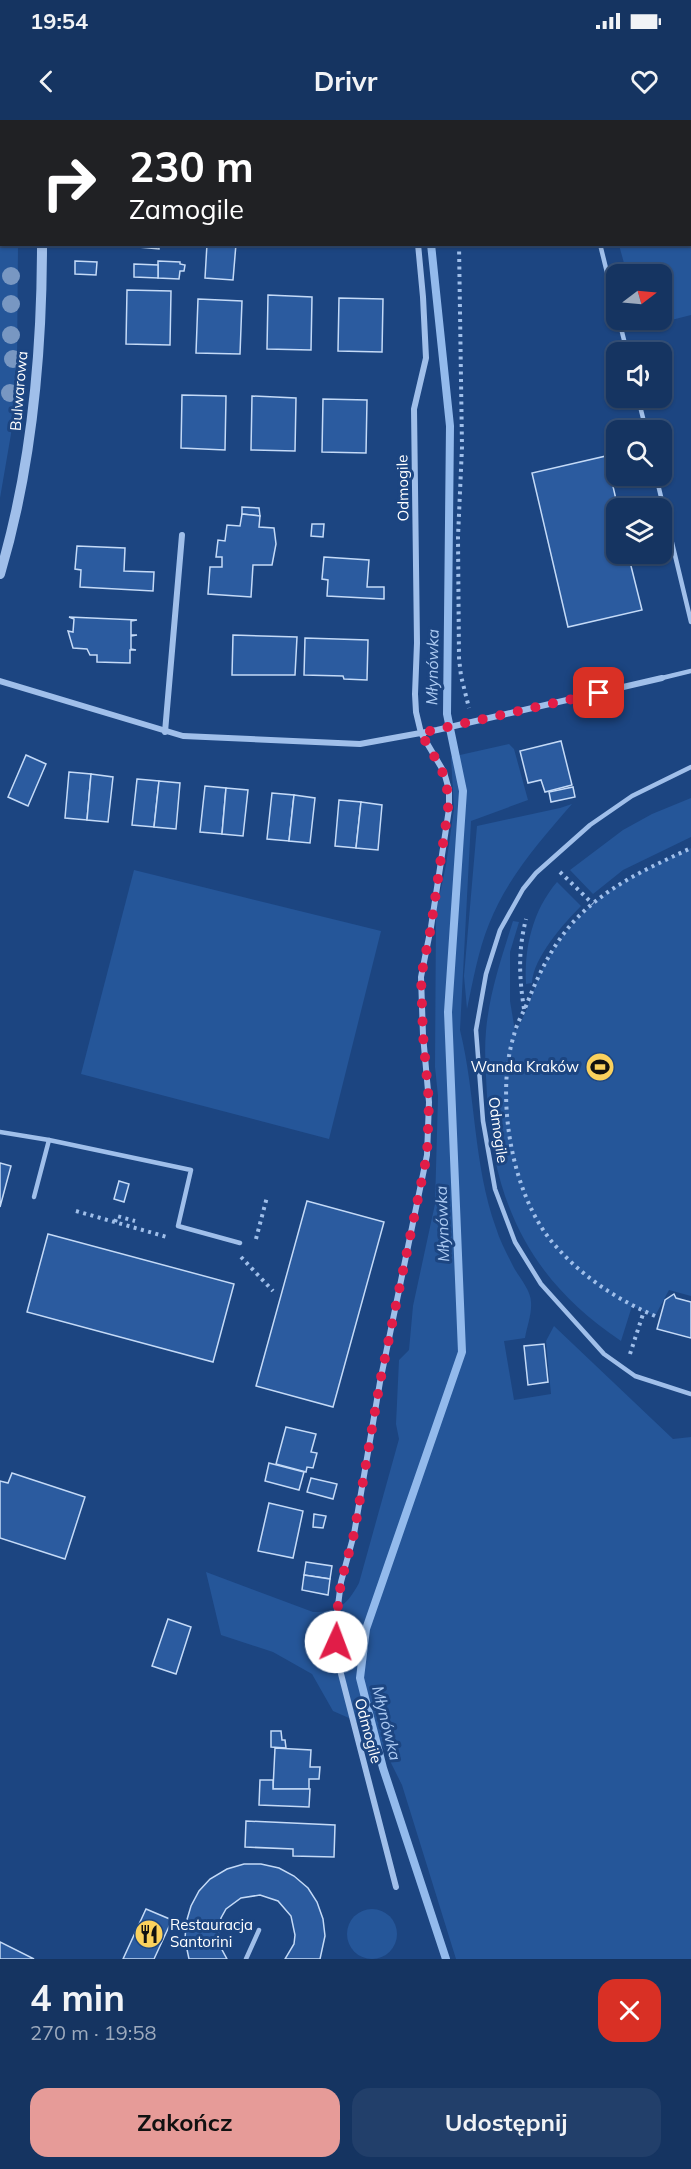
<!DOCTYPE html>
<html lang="pl">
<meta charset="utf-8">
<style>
body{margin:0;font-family:Mulish,sans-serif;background:#223f6a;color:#f1f3f6;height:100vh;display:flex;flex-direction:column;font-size:22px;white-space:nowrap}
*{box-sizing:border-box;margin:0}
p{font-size:20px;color:#9daabd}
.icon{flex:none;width:33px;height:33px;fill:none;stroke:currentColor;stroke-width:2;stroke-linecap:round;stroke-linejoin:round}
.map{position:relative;height:1839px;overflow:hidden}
.side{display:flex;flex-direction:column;background:#153461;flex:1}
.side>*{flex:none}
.guide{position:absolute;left:0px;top:0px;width:692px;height:126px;box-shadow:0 2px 4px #0004,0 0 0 2px #344f76;background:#202124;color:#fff;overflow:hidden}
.needle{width:39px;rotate:74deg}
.tools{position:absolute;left:606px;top:144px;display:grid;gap:12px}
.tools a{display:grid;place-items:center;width:66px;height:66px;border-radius:12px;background:#153461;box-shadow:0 2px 4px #0004,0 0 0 2px #344f76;font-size:30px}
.pin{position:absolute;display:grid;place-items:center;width:51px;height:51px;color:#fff;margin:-26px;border-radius:12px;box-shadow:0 3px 9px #0006}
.me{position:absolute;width:66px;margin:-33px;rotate:2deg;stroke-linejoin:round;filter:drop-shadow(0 0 4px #0008)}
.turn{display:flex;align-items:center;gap:21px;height:126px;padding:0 30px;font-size:27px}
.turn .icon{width:78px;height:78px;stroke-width:2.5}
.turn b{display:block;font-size:42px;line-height:51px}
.round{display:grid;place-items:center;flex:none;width:63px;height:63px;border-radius:18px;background:#223f6a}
.summary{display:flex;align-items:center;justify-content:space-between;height:102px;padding:0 30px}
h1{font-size:36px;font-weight:700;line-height:45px}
.cta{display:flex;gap:12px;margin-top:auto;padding:12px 30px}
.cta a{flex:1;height:69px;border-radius:18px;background:#e69b98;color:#111;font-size:24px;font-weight:700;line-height:69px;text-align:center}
.cta a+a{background:#223f6a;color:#f1f3f6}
.status{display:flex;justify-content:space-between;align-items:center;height:42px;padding:0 30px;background:#153461;direction:ltr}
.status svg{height:16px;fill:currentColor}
header{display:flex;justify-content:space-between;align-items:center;height:78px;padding:0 30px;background:#153461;font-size:27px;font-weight:700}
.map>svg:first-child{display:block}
</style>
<div class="status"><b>19:54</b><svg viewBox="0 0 49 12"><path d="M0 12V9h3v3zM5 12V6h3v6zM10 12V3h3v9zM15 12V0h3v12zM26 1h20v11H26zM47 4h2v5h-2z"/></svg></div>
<header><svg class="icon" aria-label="back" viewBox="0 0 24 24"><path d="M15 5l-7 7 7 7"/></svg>Drivr<svg class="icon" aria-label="heart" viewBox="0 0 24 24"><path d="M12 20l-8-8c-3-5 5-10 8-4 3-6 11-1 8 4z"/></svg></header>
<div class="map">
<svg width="691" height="1839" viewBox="0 0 691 1839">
<rect width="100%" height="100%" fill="#1c4581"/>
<g fill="#255699">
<path d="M 589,0 L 691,0 L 691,195 L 652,205 L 643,200 L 662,200 L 662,154 L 627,154 L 619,125 L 690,124 L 690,2 Z"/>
<path d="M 0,97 L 2,124 L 18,125 L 17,246 L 11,314 L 0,378 Z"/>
<path d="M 509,624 L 514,629 L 528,680 L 471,701 L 460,910 C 476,975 473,1044 496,1108 C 500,1121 507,1134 513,1146 C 518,1156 531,1170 531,1182 C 532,1194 527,1206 525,1218 L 504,1221 L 514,1280 L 551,1274 L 546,1221 L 554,1206 L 673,1319 L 691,1317 L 691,1839 L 456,1839 L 402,1665 L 374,1609 L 333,1591 L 312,1554 L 273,1532 L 221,1515 L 206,1452 L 313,1492 C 339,1492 347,1485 359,1463 L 399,1319 L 396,1304 L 399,1240 L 409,1230 L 413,1186 L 435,1084 L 438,976 L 435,947 L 436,792 L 446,745 L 454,689 L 451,637 Z"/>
<path d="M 691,678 L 691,717 L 623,750 L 593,774 L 570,750 L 623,710 L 652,694 Z"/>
<path d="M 572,684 C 540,721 507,758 489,804 C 478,831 473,861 467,889 L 464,856 L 477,706 L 560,688 Z"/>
<path d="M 691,728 L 691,1176 L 669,1170 L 655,1196 L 632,1186 L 621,1221 C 530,1160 493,1083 487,975 C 486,954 484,932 486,911 C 489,874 502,836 513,801 L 519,802 L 510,832 L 510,881 L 515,911 C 528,893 533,868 543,848 C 578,781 626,758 691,728 Z"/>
<path d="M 134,750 L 381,811 L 329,1019 L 81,954 Z"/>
<path d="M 557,762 L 581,786 C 564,803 533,838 532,863 L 526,864 C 524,827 533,790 557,762 Z"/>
<circle cx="372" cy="1814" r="25"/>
</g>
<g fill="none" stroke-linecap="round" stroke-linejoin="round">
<g stroke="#93baec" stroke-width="8">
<path d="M 435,2 L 436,0"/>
<path d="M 431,124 L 450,306 L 447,594 L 463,671 L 448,892 L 462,1232 L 366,1509 L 360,1558 L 383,1648 L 446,1839"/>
</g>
</g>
<g fill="#2b5b9f" stroke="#c4daf7" stroke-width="1.5">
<path d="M 128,124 L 159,124 L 159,129 L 128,126 Z"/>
<path d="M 207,124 L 236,124 L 233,160 L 205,158 Z"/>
<path d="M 75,141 L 97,142 L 96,155 L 75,154 Z"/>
<path d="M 158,141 L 180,142 L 180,144 L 185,145 L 184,151 L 180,151 L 179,159 L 158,158 Z"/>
<path d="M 134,144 L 158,145 L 158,158 L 134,157 Z"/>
<path d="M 127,170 L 171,171 L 170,225 L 126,224 Z"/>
<path d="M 268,175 L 312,177 L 311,230 L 267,229 Z"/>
<path d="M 339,178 L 383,179 L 382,232 L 338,231 Z"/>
<path d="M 198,179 L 242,181 L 240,234 L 196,233 Z"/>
<path d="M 182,275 L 226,276 L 225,330 L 181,328 Z"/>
<path d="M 252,276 L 296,278 L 295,331 L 251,330 Z"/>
<path d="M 323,279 L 367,280 L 366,333 L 322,332 Z"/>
<path d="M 606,336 L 618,388 L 616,434 L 628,434 L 642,490 L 568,507 L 532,353 Z"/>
<path d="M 242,387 L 259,388 L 260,396 L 242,394 Z"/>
<path d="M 242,394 L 260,396 L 259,407 L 274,408 L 276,424 L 272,445 L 253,445 L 251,477 L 208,474 L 210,447 L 222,447 L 222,437 L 216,437 L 218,420 L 225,421 L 227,405 L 240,406 Z"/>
<path d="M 312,404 L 324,404 L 323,417 L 311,416 Z"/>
<path d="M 77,426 L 125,428 L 124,451 L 154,452 L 153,471 L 80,467 L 81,450 L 75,449 Z"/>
<path d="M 324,437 L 369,440 L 367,467 L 384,467 L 384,479 L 327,476 L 328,460 L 322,459 Z"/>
<path d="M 69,497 L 137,500 L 131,501 L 131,515 L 137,515 L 131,516 L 131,529 L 136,530 L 130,530 L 130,543 L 97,542 L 97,535 L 90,535 L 87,529 L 73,528 L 68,511 L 73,512 L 74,499 Z"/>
<path d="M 233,515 L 297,517 L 295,555 L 232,555 Z"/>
<path d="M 305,518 L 368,520 L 367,560 L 344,559 L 343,556 L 304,555 Z"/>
<path d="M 561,621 L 572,665 L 545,672 L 541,660 L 528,663 L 520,631 Z"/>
<path d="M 26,635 L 46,644 L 28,686 L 8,677 Z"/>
<path d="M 69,652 L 91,654 L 87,700 L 65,698 Z"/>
<path d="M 91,654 L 113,657 L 108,702 L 87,700 Z"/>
<path d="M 137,659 L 159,661 L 154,707 L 132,705 Z"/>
<path d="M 159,661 L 180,663 L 176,709 L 154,707 Z"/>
<path d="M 205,666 L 226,668 L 222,714 L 200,712 Z"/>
<path d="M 573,667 L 575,677 L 551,682 L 549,672 Z"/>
<path d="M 226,668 L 248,670 L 243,716 L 222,714 Z"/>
<path d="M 272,673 L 294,675 L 289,721 L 267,719 Z"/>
<path d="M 294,675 L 315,678 L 310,723 L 289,721 Z"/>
<path d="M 339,680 L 361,682 L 356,728 L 335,726 Z"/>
<path d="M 361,682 L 382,685 L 378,730 L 356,728 Z"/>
<path d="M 0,1043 L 11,1046 L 0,1087 Z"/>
<path d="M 119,1061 L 129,1064 L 124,1082 L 114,1079 Z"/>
<path d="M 307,1081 L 384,1102 L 333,1287 L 256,1266 Z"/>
<path d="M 48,1114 L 234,1164 L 213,1242 L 27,1192 Z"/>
<path d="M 674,1174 L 676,1178 L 691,1182 L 691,1218 L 657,1209 L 665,1180 Z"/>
<path d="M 544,1224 L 548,1262 L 528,1265 L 524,1226 Z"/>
<path d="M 286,1307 L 316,1314 L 311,1332 L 317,1333 L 313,1348 L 307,1347 L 306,1352 L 276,1344 Z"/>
<path d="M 269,1343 L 304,1352 L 299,1370 L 265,1361 Z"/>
<path d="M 12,1353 L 85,1377 L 65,1439 L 0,1418 L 0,1361 L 8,1363 Z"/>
<path d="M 311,1358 L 337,1364 L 333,1379 L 307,1372 Z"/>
<path d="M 269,1383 L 303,1391 L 293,1438 L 258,1431 Z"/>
<path d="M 314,1394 L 326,1396 L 323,1408 L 313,1407 Z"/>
<path d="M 306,1442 L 332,1446 L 330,1459 L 304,1455 Z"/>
<path d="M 304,1455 L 330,1459 L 328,1475 L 302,1470 Z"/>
<path d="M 168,1499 L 191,1507 L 176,1554 L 152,1546 Z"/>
<path d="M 271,1611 L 281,1611 L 282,1620 L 285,1620 L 286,1628 L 271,1627 Z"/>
<path d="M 275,1628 L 311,1630 L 310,1647 L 320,1647 L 319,1659 L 309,1659 L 309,1669 L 273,1669 Z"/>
<path d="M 260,1660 L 273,1660 L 273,1669 L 310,1669 L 309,1687 L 259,1685 Z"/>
<path d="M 246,1701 L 335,1705 L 334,1737 L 293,1736 L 293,1729 L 245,1727 Z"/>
<path d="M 244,1744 L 261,1744 L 279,1748 L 294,1756 L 308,1768 L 317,1782 L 323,1799 L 325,1816 L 320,1839 L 285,1839 L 294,1824 L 295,1815 L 291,1796 L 278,1781 L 260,1775 L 241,1778 L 226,1789 L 221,1798 L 218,1817 L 220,1826 L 227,1839 L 189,1839 L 185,1820 L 186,1803 L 191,1786 L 199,1771 L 210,1759 L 227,1749 Z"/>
<path d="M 146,1789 L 172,1800 L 154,1839 L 123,1839 Z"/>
<path d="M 0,1822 L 34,1839 L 0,1839 Z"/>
</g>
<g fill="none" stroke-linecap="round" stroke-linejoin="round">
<g stroke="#a0bfea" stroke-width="4" stroke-dasharray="3 4.5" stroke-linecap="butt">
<path d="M 472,2 L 472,0"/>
<path d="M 459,124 L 462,327 L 458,417 L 459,538 L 461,556 L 469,588"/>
<path d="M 560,752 L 593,784"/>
<path d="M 524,889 C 519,856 518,831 526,799"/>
<path d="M 76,1091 L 167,1117"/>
<path d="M 115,1102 L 117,1096 L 135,1101"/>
<path d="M 256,1119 L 267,1077"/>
<path d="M 241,1137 L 273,1171"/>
<path d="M 655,1196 C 616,1179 581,1156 553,1123 C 511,1074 495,975 514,915 C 516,905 522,895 526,886 C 539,853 554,821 579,796 C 611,764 651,747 691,728"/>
<path d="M 630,1234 L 644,1191"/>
</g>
<g stroke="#a0bfea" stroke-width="4.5">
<path d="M 130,0 L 196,2"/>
<path d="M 569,0 L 569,2"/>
<path d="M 100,2 L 100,0"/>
<path d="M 600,124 L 616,189"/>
<path d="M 619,200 L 627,232"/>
<path d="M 638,278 L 646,310"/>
<path d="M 656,356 L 691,502"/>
<path d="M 662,558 L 691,551"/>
<path d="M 691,647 L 632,676 L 590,705 L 536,753 L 523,769 L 500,810 L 486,854 L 476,910 L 483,1001 L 495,1069 L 515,1122 L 541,1164 L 604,1234 L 635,1256 L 691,1274"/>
<path d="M 0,1012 L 49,1020 L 191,1050 L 178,1106 L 240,1123"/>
<path d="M 34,1077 L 49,1020"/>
<path d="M 246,1839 L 259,1810"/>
</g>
<g stroke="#a0bfea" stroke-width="6">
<path d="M 408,2 L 408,0"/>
<path d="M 0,561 L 183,616 L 360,624 L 437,610 L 662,558"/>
<path d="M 165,612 L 182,415"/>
<path d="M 396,1767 L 340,1550 L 336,1522 L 336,1501 L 341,1462 L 354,1414 L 380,1262 L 427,1035 L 429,982 L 423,915 L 421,857 L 431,807 L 449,689 L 449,670 L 444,652 L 421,613 L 416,592 L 415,574 L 417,523 L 414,289 L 426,238 L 423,177 L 418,124"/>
</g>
<g stroke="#a0bfea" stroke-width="10">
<path d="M 40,0 L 40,2"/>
<path d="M 0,454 C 32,347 42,236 42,124"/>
</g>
</g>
<g fill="#7897c2">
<circle cx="11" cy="156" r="9"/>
<circle cx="11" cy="184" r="9"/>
<circle cx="11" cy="215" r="9"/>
<circle cx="13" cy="239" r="9"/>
<circle cx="10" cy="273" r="9"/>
</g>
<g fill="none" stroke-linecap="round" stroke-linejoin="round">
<path stroke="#e11d48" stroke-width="10" stroke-dasharray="0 18" d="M 336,1522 L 336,1501 L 341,1462 L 354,1414 L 380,1262 L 427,1035 L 429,982 L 423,915 L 421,857 L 431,807 L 448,689 C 449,652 437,644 421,613 L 599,573"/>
</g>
<defs>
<g id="stadium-disc" transform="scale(1.5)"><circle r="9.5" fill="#fad15d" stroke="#1c4581"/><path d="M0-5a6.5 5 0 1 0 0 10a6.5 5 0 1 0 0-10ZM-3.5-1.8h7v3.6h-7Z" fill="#111"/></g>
<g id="restaurant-disc" transform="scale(1.5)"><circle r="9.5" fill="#fad15d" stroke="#1c4581"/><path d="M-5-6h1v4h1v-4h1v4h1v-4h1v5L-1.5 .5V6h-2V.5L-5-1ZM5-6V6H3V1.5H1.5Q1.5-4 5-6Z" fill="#111"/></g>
</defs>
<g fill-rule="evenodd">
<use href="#stadium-disc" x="600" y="947"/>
<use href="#restaurant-disc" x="149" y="1814"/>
</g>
<g text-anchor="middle" stroke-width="6" stroke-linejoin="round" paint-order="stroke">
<g font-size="15" fill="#fff" stroke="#1c4581">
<text transform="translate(19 271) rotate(-85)" y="5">Bulwarowa</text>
<text transform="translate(403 368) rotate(-91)" y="5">Odmogile</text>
<text transform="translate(498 1010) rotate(82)" y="5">Odmogile</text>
<text transform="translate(368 1611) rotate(75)" y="5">Odmogile</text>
</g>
<g font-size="15" fill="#fff" stroke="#1c4581" text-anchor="end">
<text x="579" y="952">Wanda Kraków</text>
<text x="170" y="1810" text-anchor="start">Restauracja<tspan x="170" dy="17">Santorini</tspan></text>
</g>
<g font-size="16" font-style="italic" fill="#abc9f1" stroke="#1c4581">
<text transform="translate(432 547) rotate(-89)" y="6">Młynówka</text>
<text transform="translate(442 1104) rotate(-92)" y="6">Młynówka</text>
<text transform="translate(387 1603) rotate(76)" y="6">Młynówka</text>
</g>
</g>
</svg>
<div class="tools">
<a><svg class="needle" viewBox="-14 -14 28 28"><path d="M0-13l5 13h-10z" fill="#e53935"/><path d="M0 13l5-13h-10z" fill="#9daabd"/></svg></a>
<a><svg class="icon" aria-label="sound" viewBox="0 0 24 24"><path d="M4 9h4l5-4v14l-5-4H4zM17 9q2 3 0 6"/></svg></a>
<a><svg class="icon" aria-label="search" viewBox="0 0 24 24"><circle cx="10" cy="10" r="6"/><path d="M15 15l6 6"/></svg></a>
<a><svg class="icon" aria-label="layers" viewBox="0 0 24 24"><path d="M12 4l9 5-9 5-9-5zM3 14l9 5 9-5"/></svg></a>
</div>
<div class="pin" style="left:599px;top:573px;background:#d93025"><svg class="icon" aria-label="arrive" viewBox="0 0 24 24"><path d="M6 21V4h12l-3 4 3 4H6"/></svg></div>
<svg class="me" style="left:336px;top:1522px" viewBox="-20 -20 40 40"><circle r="19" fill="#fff"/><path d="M0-13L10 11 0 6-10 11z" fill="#e11d48"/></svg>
<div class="guide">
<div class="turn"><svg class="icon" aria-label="right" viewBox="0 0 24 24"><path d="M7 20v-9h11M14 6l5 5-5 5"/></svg><div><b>230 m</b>Zamogile</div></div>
</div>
</div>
<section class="side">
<div class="summary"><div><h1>4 min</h1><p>270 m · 19:58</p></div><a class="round" style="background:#d93025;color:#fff"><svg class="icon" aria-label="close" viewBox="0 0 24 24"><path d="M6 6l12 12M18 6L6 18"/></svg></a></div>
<div class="cta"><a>Zakończ</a><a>Udostępnij</a></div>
</section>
